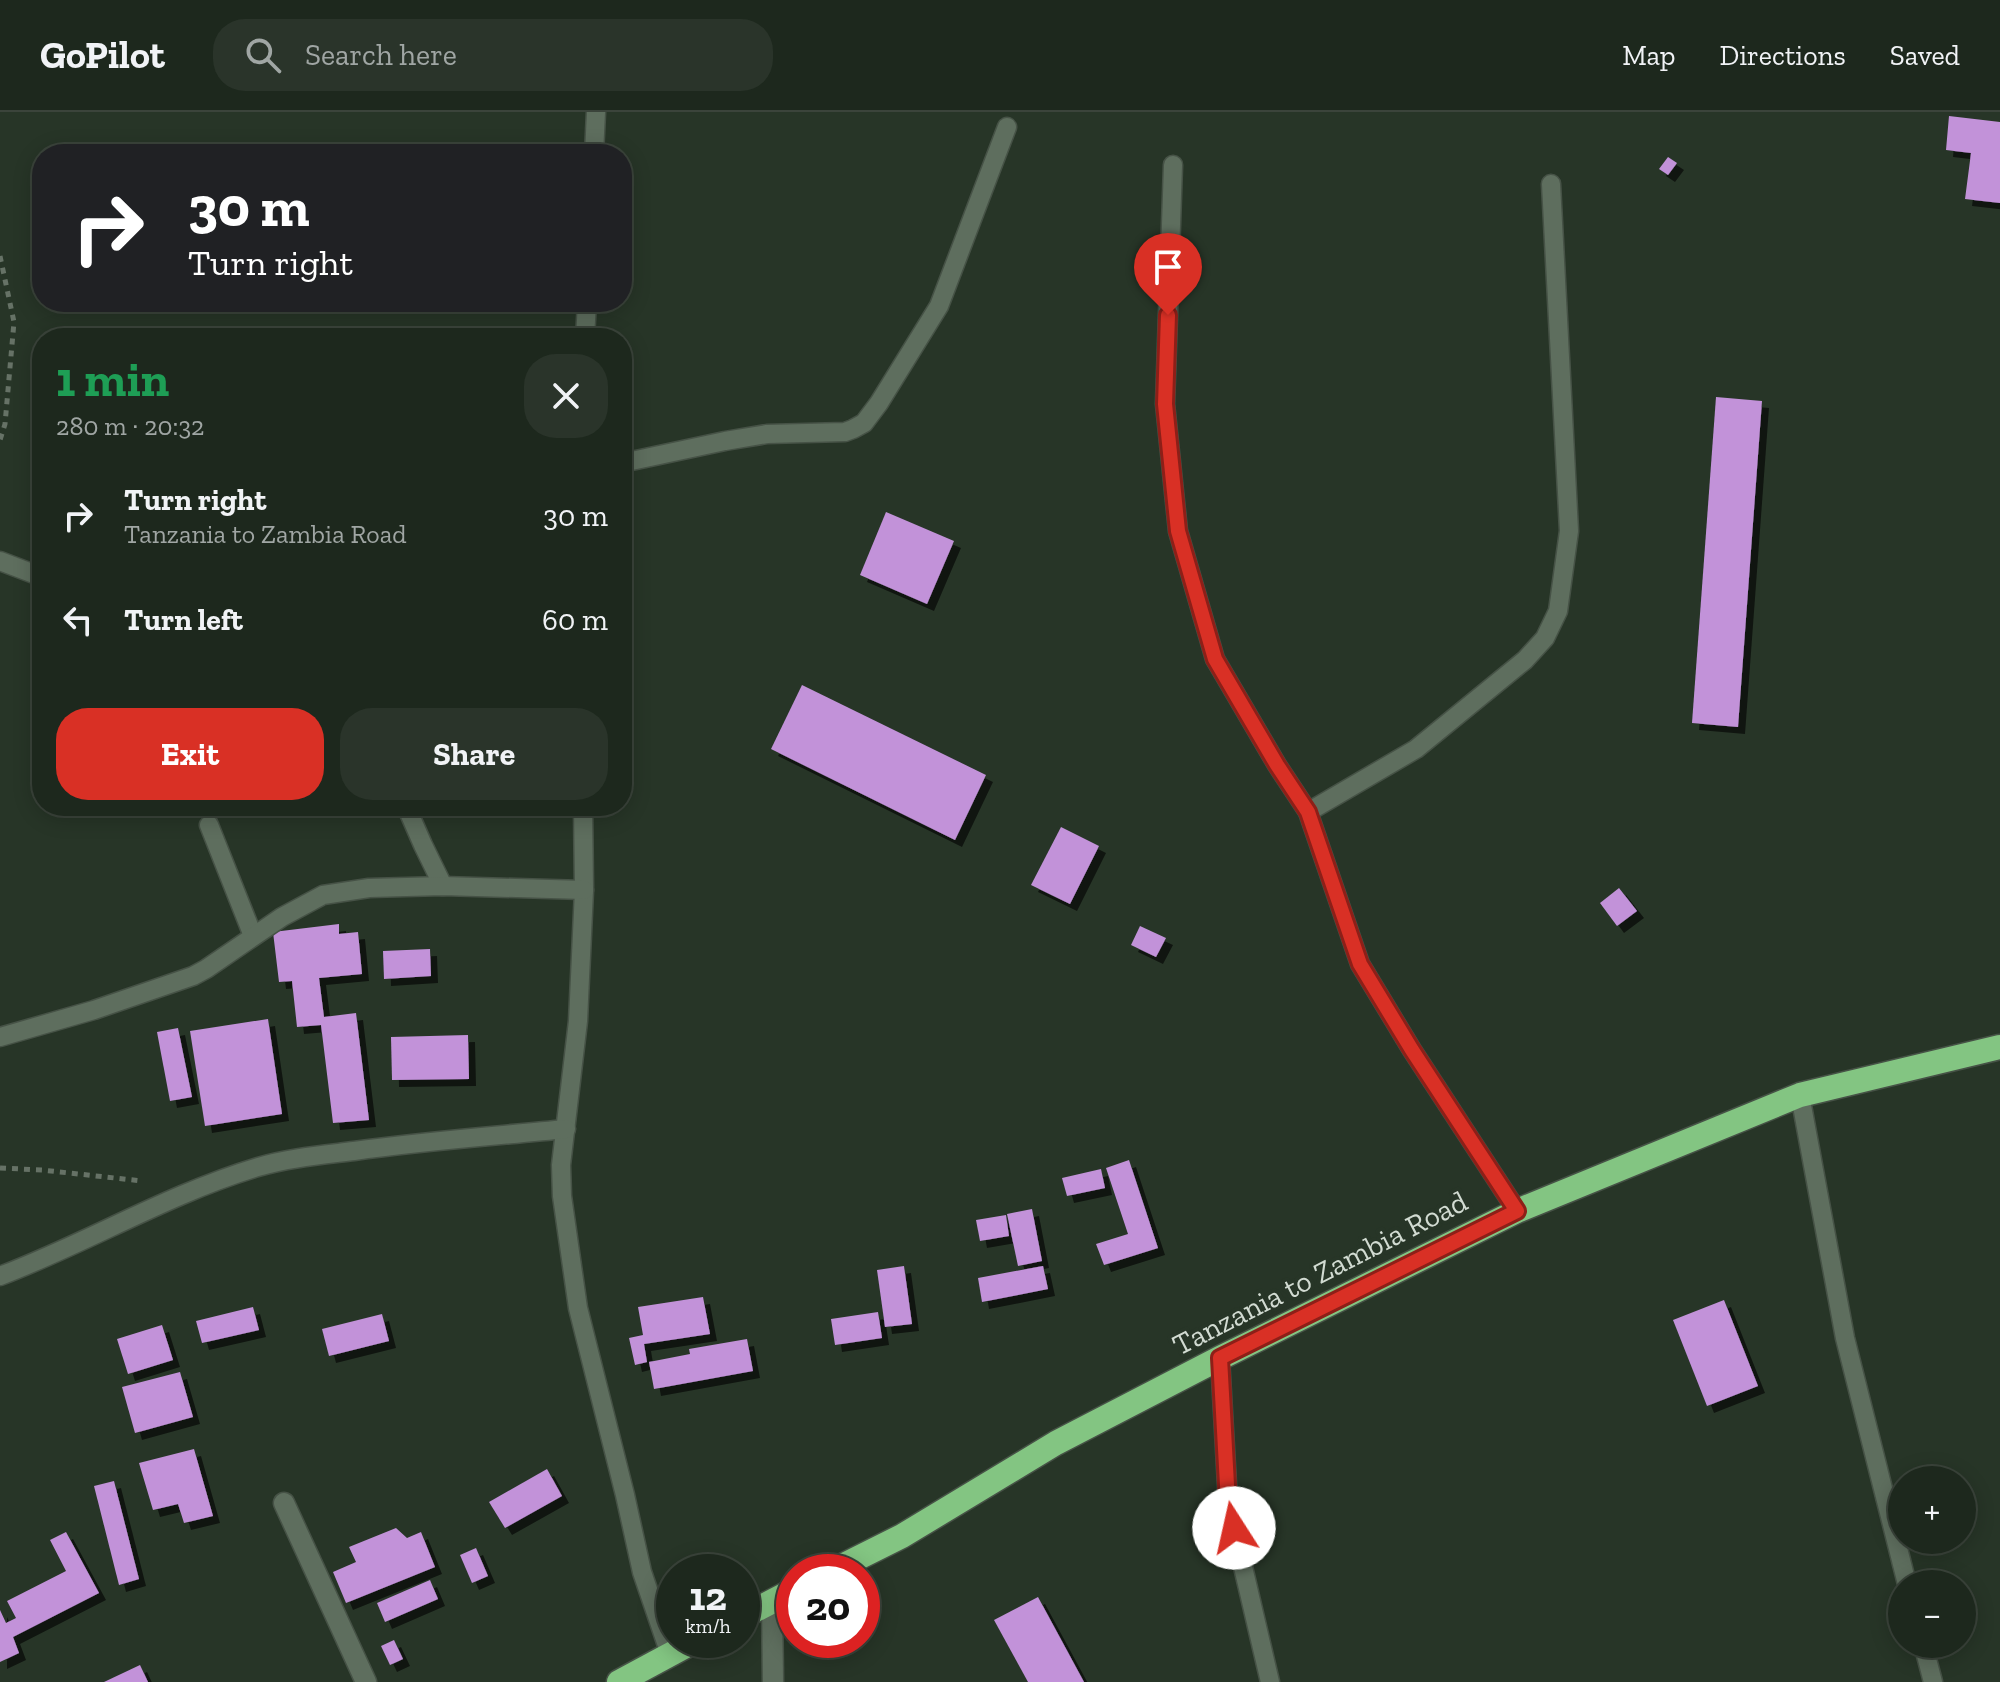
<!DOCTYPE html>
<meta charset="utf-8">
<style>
body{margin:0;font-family:"Zilla Slab",serif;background:#2a342a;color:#f1f3f6;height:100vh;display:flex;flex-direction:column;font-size:30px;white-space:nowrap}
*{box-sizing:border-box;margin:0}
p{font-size:26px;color:#a0a6a4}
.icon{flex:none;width:44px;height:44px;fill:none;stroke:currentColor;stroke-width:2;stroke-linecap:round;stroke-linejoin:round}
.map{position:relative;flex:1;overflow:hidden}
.panel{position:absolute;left:32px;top:216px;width:600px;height:488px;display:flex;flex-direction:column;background:#1d281d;border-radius:32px;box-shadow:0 4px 20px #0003,0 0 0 2px #3b443b}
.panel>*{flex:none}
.top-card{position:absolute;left:32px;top:32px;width:600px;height:168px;border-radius:32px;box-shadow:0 4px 20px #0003,0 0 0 2px #3b443b;background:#202124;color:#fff;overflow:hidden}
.buttons{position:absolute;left:1888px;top:1354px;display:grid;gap:16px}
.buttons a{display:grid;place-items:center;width:88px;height:88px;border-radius:50%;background:#1d281d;box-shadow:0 4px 20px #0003,0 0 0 2px #3b443b;font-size:40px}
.speed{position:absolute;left:656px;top:1442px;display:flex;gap:16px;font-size:40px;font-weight:700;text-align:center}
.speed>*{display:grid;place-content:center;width:104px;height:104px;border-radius:50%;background:#1d281d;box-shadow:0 4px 20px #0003,0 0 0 2px #3b443b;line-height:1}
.speed small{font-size:20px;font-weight:400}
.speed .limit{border:12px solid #d22;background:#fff;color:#111}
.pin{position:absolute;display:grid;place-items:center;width:68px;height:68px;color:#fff;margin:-82px -34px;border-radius:50% 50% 50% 0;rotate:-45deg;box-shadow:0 0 8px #0007}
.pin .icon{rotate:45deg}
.me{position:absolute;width:88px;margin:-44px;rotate:350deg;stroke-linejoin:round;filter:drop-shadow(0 0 6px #0008)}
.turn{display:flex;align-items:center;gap:28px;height:168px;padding:0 24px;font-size:36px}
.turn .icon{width:104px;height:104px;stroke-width:2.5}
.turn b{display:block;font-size:56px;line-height:68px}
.round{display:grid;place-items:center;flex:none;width:84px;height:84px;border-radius:32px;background:#2a342a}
.headline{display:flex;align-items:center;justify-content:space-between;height:136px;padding:0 24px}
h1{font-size:48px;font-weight:700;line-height:60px;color:#1e9e55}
.button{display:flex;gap:16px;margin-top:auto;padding:16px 24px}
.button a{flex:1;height:92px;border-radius:32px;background:#d93025;color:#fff;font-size:32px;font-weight:700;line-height:92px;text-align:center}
.button a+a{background:#2a342a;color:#f1f3f6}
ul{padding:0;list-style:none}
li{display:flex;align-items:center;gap:24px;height:104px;padding:0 24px}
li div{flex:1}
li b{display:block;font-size:30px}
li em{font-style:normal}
header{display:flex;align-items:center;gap:48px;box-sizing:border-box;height:112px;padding:0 40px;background:#1d281d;border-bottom:2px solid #3b443b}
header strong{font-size:38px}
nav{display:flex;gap:44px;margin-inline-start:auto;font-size:28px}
.search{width:560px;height:72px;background:#2a342a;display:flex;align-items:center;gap:20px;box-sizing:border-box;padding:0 28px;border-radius:32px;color:#a0a6a4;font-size:30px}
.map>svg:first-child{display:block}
</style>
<header>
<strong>GoPilot</strong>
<div class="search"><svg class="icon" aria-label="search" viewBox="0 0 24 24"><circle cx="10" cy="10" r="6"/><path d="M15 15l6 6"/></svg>Search here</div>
<nav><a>Map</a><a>Directions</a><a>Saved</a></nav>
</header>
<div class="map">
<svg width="2000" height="1570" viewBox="0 0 2000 1570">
<defs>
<filter id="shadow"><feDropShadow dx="7" dy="7" stdDeviation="0" flood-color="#0009"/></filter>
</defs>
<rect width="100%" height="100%" fill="#273527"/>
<g fill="#c292d9" filter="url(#shadow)">
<path d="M 1949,4 L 2000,10 L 2000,91 L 1965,87 L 1971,41 L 1946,38 Z"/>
<path d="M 1668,45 L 1677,51 L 1668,63 L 1659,57 Z"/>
<path d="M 1716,285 L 1762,289 L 1738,615 L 1692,611 Z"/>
<path d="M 886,400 L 954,429 L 927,492 L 860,463 Z"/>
<path d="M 802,573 L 986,663 L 955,728 L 771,637 Z"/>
<path d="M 1061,715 L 1099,734 L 1070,792 L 1031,773 Z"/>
<path d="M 1619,776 L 1637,799 L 1617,814 L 1600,791 Z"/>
<path d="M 339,812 L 339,822 L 358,820 L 362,862 L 319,866 L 324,905 L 356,901 L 369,1008 L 333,1011 L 321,913 L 297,915 L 292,869 L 279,870 L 273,820 Z"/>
<path d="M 1140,814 L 1166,826 L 1156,845 L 1131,833 Z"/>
<path d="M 430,837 L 431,864 L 384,867 L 383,839 Z"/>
<path d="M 268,907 L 282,1002 L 205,1014 L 190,919 Z"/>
<path d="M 178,916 L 192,985 L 170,989 L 157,920 Z"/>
<path d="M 468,923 L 469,967 L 392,968 L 391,925 Z"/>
<path d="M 1129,1048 L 1158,1136 L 1104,1153 L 1096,1132 L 1128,1122 L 1106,1056 Z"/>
<path d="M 1101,1057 L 1105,1076 L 1067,1084 L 1062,1066 Z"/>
<path d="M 1032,1097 L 1042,1149 L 1018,1154 L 1007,1102 Z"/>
<path d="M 1006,1103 L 1009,1124 L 980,1129 L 976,1108 Z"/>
<path d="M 904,1154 L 912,1212 L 885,1215 L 877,1158 Z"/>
<path d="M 1043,1154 L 1048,1177 L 982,1190 L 978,1166 Z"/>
<path d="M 703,1185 L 710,1222 L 644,1232 L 647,1250 L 635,1253 L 629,1226 L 643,1223 L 638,1195 Z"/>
<path d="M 1724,1188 L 1758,1274 L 1707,1294 L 1673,1208 Z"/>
<path d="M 253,1195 L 259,1218 L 202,1231 L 196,1209 Z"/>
<path d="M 878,1200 L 882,1226 L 835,1233 L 831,1207 Z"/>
<path d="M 382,1202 L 389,1229 L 329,1244 L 322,1217 Z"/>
<path d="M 162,1213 L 173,1248 L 128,1262 L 117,1227 Z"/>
<path d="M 747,1227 L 753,1259 L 654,1277 L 649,1250 L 690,1242 L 689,1237 Z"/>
<path d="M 180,1260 L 193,1305 L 135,1321 L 122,1275 Z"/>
<path d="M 194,1337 L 213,1404 L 184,1411 L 178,1392 L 153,1398 L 139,1351 Z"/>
<path d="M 547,1357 L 562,1384 L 505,1416 L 489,1390 Z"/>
<path d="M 114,1369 L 139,1467 L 119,1473 L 94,1374 Z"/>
<path d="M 396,1416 L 407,1426 L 421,1420 L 435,1455 L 346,1491 L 333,1460 L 356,1450 L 349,1435 Z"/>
<path d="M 66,1420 L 99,1481 L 13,1525 L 19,1541 L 0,1550 L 0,1498 L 6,1511 L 16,1506 L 7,1489 L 66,1459 L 50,1428 Z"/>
<path d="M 476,1436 L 488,1464 L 472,1471 L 460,1443 Z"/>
<path d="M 430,1468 L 438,1487 L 385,1510 L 377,1491 Z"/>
<path d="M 1038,1485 L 1084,1570 L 1028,1570 L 994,1508 Z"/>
<path d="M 394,1528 L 403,1547 L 390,1553 L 381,1534 Z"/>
<path d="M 140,1553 L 148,1570 L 104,1570 Z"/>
</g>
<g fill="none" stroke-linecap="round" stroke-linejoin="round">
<g stroke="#465246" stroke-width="21">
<g id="lane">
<path d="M 594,42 L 596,0"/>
<path d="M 1173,53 L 1165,292 L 1178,419 L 1215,547 L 1277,653 L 1308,700 L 1360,852 L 1412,938 L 1517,1099"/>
<path d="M 585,226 L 587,190"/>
<path d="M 622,351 L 725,329 L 767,322 L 845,320 L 853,317 L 864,311 L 879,291 L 939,194 L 1007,15"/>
<path d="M 0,449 L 42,465"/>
<path d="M 406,694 L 423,733 L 443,774"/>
<path d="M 583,694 L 584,778 L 578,909 L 561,1053 L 562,1084 L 578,1196 L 625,1383 L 642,1460 L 670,1542"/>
<path d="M 1308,700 L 1416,637 L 1525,548 L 1545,526 L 1558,499 L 1569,419 L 1551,72"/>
<path d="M 209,713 L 253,824"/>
<path d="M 0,925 L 94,898 L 193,864 L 206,857 L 282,805 L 323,783 L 369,776 L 443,774 L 584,778"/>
<path d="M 1800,983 L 1845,1226 L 1907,1472"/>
<path d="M 0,1164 C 87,1131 168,1082 258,1055 C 288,1046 322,1043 354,1039 C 424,1029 495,1024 566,1017"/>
<path d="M 1220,1246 L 1228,1391 L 1270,1570"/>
<path d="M 1923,1532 L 1933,1570"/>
</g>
</g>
<g stroke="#465246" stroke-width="23">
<g id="street">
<path d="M 284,1391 L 366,1570"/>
<path d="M 772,1489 L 773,1570"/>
</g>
</g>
<g stroke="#465246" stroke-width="27">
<g id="highway">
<path d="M 830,1460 L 902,1424 L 1056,1331 L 1220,1246 L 1517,1099 L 1800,983 L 2000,935"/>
<path d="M 742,1505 L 794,1478"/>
<path d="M 619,1570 L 697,1528"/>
</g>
</g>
<g stroke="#667266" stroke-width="5" stroke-dasharray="6 6" stroke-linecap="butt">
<path d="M 0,144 L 14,210 L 5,312 L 0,328"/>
<path d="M 0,1056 L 42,1058 L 142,1069"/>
</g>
<use href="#lane" stroke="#5e6e5e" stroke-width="18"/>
<use href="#street" stroke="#5e6e5e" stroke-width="20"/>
<use href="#highway" stroke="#83c582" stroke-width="24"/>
</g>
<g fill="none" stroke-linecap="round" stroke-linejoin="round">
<g stroke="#8d1f18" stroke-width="20">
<path id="route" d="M 1168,203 L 1165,292 L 1178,419 L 1215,547 L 1277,653 L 1308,700 L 1360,852 L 1412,938 L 1517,1099 L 1220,1246 L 1228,1391 L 1234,1416"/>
</g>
<use href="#route" stroke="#d93025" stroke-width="14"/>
</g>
<g text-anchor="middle" stroke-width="8" stroke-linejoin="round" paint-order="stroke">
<g font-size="30" fill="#d2dbd2" stroke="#273527">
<text transform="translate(1320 1161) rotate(-27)" y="10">Tanzania to Zambia Road</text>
</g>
</g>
</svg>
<div class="buttons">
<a>+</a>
<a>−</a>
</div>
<div class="speed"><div>12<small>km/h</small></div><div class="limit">20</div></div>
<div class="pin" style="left:1168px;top:203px;background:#d93025"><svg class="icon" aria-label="arrive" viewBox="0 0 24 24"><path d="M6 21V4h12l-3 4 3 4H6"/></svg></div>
<svg class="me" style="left:1234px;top:1416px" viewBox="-20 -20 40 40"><circle r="19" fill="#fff"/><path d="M0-13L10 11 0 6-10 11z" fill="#d93025"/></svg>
<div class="top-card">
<div class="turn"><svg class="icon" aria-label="right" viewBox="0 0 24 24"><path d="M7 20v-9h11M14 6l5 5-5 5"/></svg><div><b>30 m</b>Turn right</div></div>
</div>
<section class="panel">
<div class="headline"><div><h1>1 min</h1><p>280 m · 20:32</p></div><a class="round"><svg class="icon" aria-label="close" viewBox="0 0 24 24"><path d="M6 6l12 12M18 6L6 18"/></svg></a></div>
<ul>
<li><svg class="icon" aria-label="right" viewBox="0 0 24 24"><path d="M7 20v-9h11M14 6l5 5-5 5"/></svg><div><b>Turn right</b><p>Tanzania to Zambia Road</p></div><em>30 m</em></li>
<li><svg class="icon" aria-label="left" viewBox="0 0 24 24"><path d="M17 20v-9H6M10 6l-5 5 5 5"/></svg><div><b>Turn left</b></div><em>60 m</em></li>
</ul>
<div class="button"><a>Exit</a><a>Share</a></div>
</section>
</div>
